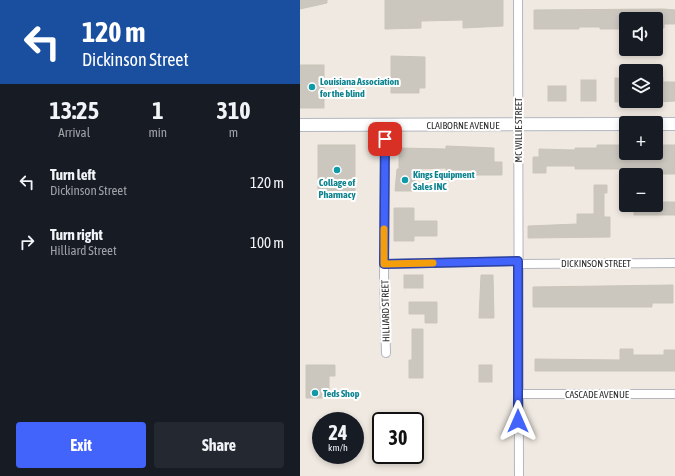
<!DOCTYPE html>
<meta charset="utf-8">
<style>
body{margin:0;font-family:"Asap Condensed",sans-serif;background:#242831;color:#f1f3f6;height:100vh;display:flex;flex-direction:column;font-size:15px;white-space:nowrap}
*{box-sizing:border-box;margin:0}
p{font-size:13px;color:#9ea1a6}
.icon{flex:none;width:22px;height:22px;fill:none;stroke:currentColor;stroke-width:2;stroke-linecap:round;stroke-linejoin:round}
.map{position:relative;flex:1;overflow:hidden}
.details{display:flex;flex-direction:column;background:#171b24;width:300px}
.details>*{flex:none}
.banner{background:#1a4fa0;color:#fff;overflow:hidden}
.fabs{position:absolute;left:319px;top:12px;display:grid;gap:8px}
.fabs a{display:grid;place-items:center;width:44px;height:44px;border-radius:4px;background:#171b24;box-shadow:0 2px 6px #0003;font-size:20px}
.speed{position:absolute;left:12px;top:412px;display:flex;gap:8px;font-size:20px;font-weight:700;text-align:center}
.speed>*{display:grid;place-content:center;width:52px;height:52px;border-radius:50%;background:#171b24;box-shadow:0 2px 6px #0003;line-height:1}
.speed small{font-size:10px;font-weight:400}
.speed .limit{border:2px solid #111;border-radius:6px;background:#fff;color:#111}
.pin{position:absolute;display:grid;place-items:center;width:34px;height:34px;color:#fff;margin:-17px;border-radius:8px;box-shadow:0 2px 6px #0006}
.me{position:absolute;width:44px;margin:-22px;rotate:0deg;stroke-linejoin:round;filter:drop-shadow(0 0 3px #0008)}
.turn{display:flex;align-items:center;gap:14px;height:84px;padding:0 16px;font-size:18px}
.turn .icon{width:52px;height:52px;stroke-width:2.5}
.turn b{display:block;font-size:28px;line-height:34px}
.eta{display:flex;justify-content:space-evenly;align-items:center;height:68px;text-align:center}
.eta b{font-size:24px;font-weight:700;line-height:28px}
.button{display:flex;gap:8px;margin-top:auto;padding:8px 16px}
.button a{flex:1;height:46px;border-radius:4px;background:#4264fb;color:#fff;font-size:16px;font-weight:700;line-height:46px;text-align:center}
.button a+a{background:#242831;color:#f1f3f6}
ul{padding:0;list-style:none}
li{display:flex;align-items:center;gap:12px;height:60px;padding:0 16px}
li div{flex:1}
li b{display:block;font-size:15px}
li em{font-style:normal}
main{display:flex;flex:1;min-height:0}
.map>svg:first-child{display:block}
</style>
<main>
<section class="details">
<div class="banner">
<div class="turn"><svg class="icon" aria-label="left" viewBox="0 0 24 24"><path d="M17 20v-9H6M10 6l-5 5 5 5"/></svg><div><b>120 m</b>Dickinson Street</div></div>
</div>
<div class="eta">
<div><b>13:25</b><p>Arrival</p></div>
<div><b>1</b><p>min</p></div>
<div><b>310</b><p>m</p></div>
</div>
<ul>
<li><svg class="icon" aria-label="left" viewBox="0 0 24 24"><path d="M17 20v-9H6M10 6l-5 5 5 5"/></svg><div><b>Turn left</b><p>Dickinson Street</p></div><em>120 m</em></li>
<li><svg class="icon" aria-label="right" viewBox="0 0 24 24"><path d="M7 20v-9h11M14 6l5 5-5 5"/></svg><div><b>Turn right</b><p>Hilliard Street</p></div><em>100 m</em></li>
</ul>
<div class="button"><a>Exit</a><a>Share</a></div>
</section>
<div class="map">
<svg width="375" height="476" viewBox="0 0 375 476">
<rect width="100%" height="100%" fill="#efe9e1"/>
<g fill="#cbc7bf" stroke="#cbc5ba">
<path d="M 0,0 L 27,0 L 27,3 L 0,9 Z"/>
<path d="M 85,0 L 203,0 L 203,26 L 163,28 L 163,20 L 121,21 L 121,28 L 85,29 Z"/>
<path d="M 364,9 L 375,10 L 375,24 L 364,24 L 364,28 L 356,28 L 356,19 L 326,19 L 326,29 L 300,29 L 300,27 L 279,27 L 279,29 L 234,29 L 234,10 Z"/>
<path d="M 91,56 L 125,57 L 125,88 L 119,88 L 119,93 L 91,93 Z"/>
<rect x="0" y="65" width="24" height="43"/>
<path d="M 356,77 L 363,77 L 363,82 L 375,82 L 375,101 L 356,102 Z"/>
<rect x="315" y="78" width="11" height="24"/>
<rect x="281" y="80" width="15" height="21"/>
<rect x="248" y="86" width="18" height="15"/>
<rect x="18" y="145" width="37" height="50"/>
<path d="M 297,145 L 326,145 L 326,153 L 359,153 L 359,145 L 375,145 L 375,174 L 359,174 L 359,169 L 275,169 L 275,166 L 246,166 L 246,173 L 233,173 L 233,157 L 239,157 L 239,149 L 275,150 L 275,148 L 297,148 Z"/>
<path d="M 146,146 L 194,148 L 194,162 L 202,162 L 202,175 L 172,175 L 172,170 L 146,170 L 146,168 L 115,169 L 115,191 L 95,191 L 97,169 L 99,169 L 99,148 L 146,149 Z"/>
<path d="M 294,185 L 307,185 L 307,193 L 304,193 L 304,217 L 310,217 L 310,237 L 228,238 L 228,226 L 277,224 L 277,214 L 294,214 Z"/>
<path d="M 356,202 L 375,202 L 375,215 L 334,215 L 334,205 L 356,205 Z"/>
<path d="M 94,208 L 114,208 L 114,221 L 137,221 L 137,236 L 114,236 L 114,241 L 94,241 Z"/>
<rect x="104" y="275" width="19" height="13"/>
<path d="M 181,275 L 193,275 L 194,318 L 179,318 Z"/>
<path d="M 373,285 L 373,303 L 352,303 L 352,307 L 233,307 L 233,287 Z"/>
<path d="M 109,302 L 137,302 L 137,323 L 125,323 L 125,314 L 109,314 Z"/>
<path d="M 112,329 L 123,329 L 123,378 L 109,378 L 109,360 L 112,360 Z"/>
<path d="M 320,349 L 333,349 L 333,355 L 364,355 L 364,350 L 375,350 L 375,371 L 235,371 L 235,359 L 320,360 Z"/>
<path d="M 6,365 L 35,365 L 35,376 L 29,376 L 29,389 L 24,389 L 24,398 L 6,398 Z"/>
<rect x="179" y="365" width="13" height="17"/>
</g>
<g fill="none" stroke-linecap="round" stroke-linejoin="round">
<g stroke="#b4b7c1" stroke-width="10">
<g id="street">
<path d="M 218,0 L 219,476"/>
<path d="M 85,125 L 84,280 L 86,353"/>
<path d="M 84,264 L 218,261"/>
<path d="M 218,264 L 375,263"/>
<path d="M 218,394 L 375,394"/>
</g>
</g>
<g stroke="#b4b7c1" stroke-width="14">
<g id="secondary">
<path d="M 356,124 L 375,124"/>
<path d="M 0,125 L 326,124"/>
</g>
</g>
<use href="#street" stroke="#fff" stroke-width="8"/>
<use href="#secondary" stroke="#fff" stroke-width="12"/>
</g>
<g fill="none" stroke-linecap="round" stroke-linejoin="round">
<g stroke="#2b41a3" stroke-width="10">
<path id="route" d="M 85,139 L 84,264 L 218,261 L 218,421"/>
</g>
<use href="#route" stroke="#4264fb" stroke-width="7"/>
<path stroke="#f59e0b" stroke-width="7" d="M 84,229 L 84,264 L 133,263"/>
</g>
<g fill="#0f9aa8" stroke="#fff" stroke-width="1.5">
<circle cx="12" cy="87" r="4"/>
<circle cx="37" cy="170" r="4"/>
<circle cx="105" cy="180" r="4"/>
<circle cx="15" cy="393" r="4"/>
</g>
<g text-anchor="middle" stroke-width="4" stroke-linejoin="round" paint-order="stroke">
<g font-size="10" font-weight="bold" fill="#0d838f" stroke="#fff" text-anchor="start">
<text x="20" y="85">Louisiana Association<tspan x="20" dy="12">for the blind</tspan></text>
<text x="113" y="178">Kings Equipment<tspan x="113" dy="12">Sales INC</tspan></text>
<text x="37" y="186" text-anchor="middle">Collage of<tspan x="37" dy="12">Pharmacy</tspan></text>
<text x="23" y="397">Teds Shop</text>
</g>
<g font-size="10" fill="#2e2e2e" stroke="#fff">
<text x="163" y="129">CLAIBORNE AVENUE</text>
<text transform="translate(218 130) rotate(-90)" y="4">MC WILLIE STREET</text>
<text x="296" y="267">DICKINSON STREET</text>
<text transform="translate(85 311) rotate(-91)" y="4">HILLIARD STREET</text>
<text x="297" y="398">CASCADE AVENUE</text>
</g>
</g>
</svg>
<div class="fabs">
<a><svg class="icon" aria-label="sound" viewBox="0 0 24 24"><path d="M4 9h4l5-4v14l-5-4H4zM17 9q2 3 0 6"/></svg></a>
<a><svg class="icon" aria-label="layers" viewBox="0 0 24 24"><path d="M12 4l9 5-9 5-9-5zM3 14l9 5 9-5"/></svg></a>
<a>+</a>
<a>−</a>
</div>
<div class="speed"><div>24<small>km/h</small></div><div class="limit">30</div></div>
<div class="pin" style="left:85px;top:139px;background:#d93025"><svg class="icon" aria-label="arrive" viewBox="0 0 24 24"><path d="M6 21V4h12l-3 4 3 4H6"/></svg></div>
<svg class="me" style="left:218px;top:421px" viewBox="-20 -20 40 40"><path d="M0-17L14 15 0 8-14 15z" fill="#4264fb" stroke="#fff" stroke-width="4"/></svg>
</div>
</main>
